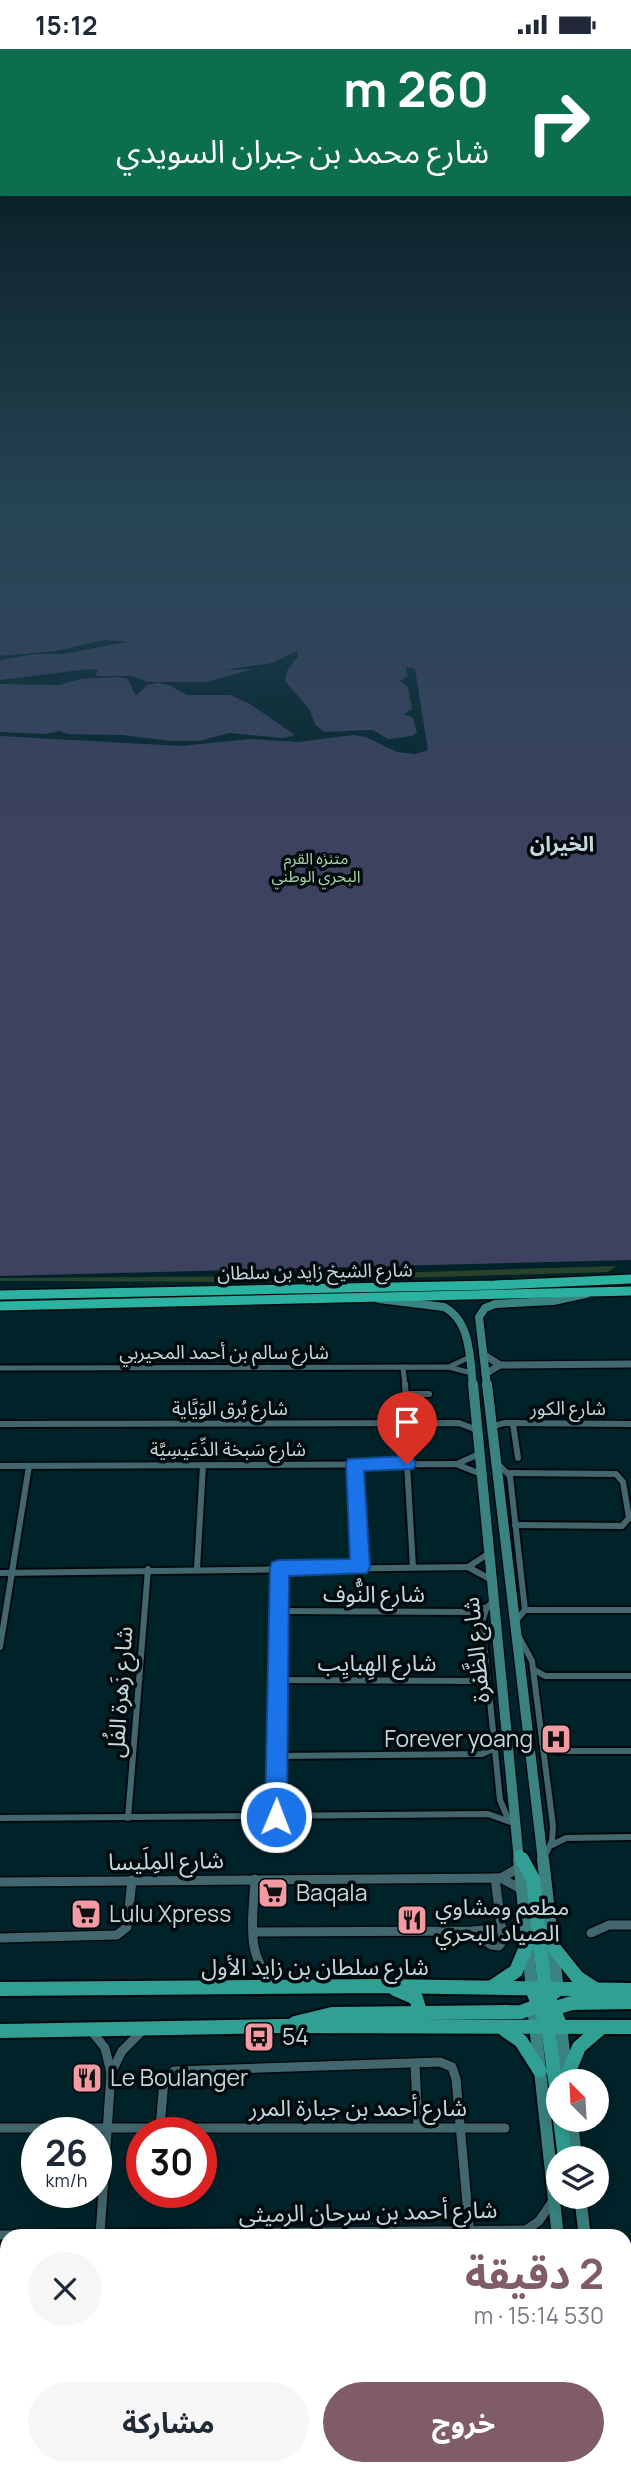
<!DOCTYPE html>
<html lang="ar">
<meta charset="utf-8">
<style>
body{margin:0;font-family:Manrope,"Noto Sans Arabic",sans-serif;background:#f6f6f7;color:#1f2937;direction:rtl;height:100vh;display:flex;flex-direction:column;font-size:26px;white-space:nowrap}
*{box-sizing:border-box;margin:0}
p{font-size:23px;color:#747a83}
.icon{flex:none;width:38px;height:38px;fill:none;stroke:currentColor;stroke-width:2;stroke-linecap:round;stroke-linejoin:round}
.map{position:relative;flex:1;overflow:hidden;direction:ltr}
.details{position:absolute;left:0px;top:2180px;width:632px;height:247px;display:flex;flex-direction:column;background:#fff;border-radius:21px 21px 0 0;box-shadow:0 4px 18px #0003;direction:rtl}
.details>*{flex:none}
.top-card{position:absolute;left:0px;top:0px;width:632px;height:147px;box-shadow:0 4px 18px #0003;direction:rtl;background:#0b6e4f;color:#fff;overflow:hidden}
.needle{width:46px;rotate:336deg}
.tools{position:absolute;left:546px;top:2020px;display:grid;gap:14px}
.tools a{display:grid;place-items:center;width:63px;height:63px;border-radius:50%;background:#fff;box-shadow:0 4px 18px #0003;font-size:35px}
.speed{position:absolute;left:21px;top:2068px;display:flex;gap:14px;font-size:35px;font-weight:700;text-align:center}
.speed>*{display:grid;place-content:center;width:91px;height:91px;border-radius:50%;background:#fff;box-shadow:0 4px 18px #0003;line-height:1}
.speed small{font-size:18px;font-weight:400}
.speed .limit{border:10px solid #d22;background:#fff;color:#111}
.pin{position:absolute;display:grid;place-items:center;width:60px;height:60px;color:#fff;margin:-72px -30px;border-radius:50% 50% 50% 0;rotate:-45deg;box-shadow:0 0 7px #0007}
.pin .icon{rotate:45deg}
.me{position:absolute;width:77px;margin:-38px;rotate:1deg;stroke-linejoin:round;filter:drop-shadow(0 0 5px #0008)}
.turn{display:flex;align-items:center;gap:24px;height:147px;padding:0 28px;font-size:32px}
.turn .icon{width:91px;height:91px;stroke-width:2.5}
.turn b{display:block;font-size:49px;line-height:60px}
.round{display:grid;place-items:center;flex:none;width:74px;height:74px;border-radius:37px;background:#f6f6f7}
.overview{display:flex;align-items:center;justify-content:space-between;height:119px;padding:0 28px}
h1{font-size:42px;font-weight:700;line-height:52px;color:#7f5c67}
.primary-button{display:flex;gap:14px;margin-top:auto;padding:14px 28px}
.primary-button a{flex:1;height:80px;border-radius:42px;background:#7f5c67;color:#fff;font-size:28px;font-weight:700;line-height:80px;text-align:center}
.primary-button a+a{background:#f6f6f7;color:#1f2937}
.status{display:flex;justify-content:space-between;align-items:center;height:49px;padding:0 35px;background:#fff;direction:ltr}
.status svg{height:19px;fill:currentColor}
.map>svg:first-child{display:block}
</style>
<div class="status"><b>15:12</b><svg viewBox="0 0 49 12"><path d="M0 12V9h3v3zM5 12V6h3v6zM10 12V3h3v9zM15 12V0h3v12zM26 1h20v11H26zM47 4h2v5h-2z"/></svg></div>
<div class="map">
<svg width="631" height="2426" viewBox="0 0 631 2426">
<rect width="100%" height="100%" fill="#00232a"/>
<path fill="#29422c" d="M 617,1217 L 607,1223 L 264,1233 L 0,1232 L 0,1229 L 290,1227 Z"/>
<g fill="#3e4260">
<path d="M 0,463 L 631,463 L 631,1211 L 0,1227 L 0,687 L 181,697 L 250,690 L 298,693 L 353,686 L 366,688 L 397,703 L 415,705 L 428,701 L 415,620 L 406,618 L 408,627 L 400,632 L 408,638 L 412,660 L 404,665 L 413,669 L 417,684 L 412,687 L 388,690 L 373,681 L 325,683 L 316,677 L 309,660 L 285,632 L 287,622 L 298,607 L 297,602 L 272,614 L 222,621 L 253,620 L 207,633 L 147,633 L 132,627 L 95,627 L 98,621 L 89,620 L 0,631 L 0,611 L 35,605 L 63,605 L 127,593 L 104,591 L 55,602 L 0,607 Z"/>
<path d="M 117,628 L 128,630 L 136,647 L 147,636 L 158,634 L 169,636 L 187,646 L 230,646 L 250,655 L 295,686 L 283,689 L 229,684 L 199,692 L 170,692 L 123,686 L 68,685 L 59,682 L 45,685 L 0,683 L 0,635 L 59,636 L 81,630 Z"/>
</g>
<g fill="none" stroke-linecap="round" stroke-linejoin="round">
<g stroke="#000a0e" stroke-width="9">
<g id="minor-far2">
<path d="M 451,1317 L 470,1308"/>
<path d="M 403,1318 L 405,1337"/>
<path d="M 0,1319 L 448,1318 L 472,1324"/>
</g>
</g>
<g stroke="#000a0e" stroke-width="10">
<g id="minor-far1">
<path d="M 405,1335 L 408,1374"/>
<path d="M 406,1345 L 429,1345"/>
<path d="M 0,1375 L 459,1374 L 477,1381"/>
<path d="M 513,1375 L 518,1409"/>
<path d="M 491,1378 L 504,1374 L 631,1375"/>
<path d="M 459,1414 L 479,1405"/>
<path d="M 355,1415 L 360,1518"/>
<path d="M 407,1415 L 413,1518"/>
<path d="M 498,1415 L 510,1427 L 525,1561 L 514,1574"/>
<path d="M 0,1417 L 456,1415 L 481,1425"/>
<path d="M 508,1424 L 616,1425 L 623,1433 L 629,1469 L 622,1477 L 515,1476"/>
<path d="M 468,1518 L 488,1505"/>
<path d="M 197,1520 L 203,1416"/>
<path d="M 0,1524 L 468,1518 L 490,1530"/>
<path d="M 494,1551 L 486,1560 L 482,1573 L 500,1751 L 509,1772"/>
<path d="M 525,1561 L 631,1561"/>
<path d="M 279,1562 L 469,1563 L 488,1558"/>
<path d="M 519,1588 L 532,1612 L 553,1777 L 552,1792 L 544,1809"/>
<path d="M 0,1598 L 29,1417"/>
<path d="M 533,1620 L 545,1627 L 631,1627"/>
<path d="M 279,1631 L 476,1632 L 489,1641"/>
<path d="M 542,1694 L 556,1702 L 631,1702"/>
<path d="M 276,1707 L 482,1705 L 495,1699"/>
<path d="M 276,1768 L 279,1519"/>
<path d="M 0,1769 L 488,1765 L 516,1775"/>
<path d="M 128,1769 L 148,1520"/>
<path d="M 552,1796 L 566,1789 L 631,1788"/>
</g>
</g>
<g stroke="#000a0e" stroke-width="12">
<g id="minor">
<path d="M 501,1829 L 520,1818"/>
<path d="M 255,1830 C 254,1863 242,1916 279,1932"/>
<path d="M 0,1833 L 501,1829 L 519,1839"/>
<path d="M 473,1882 L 491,1896 L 499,1897 L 503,1892 L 495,1829"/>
<path d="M 255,1883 L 473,1882 L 502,1879"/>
<path d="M 591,1884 L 609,1876 L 631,1876"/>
<path d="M 0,1889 L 117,1886 L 127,1878 L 132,1831"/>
<path d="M 93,1984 L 105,1999 L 111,2024 L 100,2186"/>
<path d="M 415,2015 L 418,2078"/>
<path d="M 111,2024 L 122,2002 L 142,1982"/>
<path d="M 0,2079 L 505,2079"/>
<path d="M 160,2079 L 164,2031 L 174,2022 L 440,2013 L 452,2018 L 456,2030 L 470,2188"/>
<path d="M 526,2181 L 539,2172 L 552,2153"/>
<path d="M 0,2186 L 526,2181 L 538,2188"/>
<path d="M 0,2247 L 7,2190"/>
<path d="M 625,2325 L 631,2327"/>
<path d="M 0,2372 L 7,2372"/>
<path d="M 80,2420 L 80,2426"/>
<path d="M 484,2420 L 484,2426"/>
</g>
</g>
<g stroke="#000a0e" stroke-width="10">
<g id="tertiary">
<path d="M 483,1305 L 500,1316"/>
<path d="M 485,1325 L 500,1316 L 631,1315"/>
</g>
</g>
<g stroke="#000a0e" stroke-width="11">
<g id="secondary-far2">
<path d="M 379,1250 L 444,1258 C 471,1272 470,1310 473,1337"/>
<path d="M 487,1337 L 479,1268 L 485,1259 L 495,1255 L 553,1252 L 586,1245"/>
</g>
</g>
<g stroke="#000a0e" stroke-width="13">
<g id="secondary-far1">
<path d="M 473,1335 L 519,1812"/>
<path d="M 487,1335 L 543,1812"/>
</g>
</g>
<g stroke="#000a0e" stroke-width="16">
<g id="secondary">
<path d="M 519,1810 L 532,1941"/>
<path d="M 543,1810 L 558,1942"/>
<path d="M 533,1957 L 558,2188"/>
<path d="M 561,1976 L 566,2022"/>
<path d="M 572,2070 L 576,2109"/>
<path d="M 580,2147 L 585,2188"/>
<path d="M 588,2420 L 589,2426"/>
<path d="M 610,2420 L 611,2426"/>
</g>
</g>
<g stroke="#000a0e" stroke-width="14">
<path id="primary-far1" d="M 519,1806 L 523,1812"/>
</g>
<g stroke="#000a0e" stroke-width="18">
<g id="primary">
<path d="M 522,1810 L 533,1830 L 545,1940 L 561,1978"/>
<path d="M 554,1899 L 578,1929 L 595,1940"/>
<path d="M 492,1938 L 516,1922 L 527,1896"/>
<path d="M 0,1940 L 384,1937 L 631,1941"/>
<path d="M 395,1940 L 416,1949 L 419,1959 L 415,1963"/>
<path d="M 532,1940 L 548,1978 L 558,2053"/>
<path d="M 549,1961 L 572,1954 L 631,1953"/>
<path d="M 295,1974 L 332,1965 L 521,1963 L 537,1957 L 558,1940"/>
<path d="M 505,1981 L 521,1992 L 540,2022"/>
<path d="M 0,1982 L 283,1977 L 631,1978"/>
<path d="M 567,2027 L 579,1998 L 601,1979"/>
<path d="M 560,2070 L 565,2109"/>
</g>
</g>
<g stroke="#000a0e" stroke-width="12">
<g id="trunk">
<path d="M 0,1246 L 495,1236 L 631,1230"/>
<path d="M 0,1257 L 631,1242"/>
</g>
</g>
<use href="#minor-far2" stroke="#42676e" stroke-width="5"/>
<use href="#minor-far1" stroke="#42676e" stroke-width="6"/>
<use href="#minor" stroke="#42676e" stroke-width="9"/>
<use href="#tertiary" stroke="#42676e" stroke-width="7"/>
<use href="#secondary-far2" stroke="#3a8381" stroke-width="8"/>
<use href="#secondary-far1" stroke="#3a8381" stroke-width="10"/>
<use href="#secondary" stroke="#3a8381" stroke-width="12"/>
<use href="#primary-far1" stroke="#319f93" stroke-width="10"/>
<use href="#primary" stroke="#319f93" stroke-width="14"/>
<use href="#trunk" stroke="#2cb2a0" stroke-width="9"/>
</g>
<linearGradient id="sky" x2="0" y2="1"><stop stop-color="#001317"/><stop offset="0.58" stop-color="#264555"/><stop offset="1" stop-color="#264555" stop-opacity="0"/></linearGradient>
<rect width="631" height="803" fill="url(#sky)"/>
<path fill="#1a73e8" stroke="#114b97" stroke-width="2" d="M 407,1407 L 413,1409 L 416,1415 L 413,1420 L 364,1422 L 370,1518 L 367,1524 L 289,1527 L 287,1768 L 283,1776 L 276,1779 L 268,1776 L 265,1768 L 270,1519 L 272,1513 L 279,1511 L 350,1510 L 346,1415 L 348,1410 Z"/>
<defs>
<g id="hospital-square" transform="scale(1.575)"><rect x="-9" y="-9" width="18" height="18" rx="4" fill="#f49aa2" stroke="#010a0d"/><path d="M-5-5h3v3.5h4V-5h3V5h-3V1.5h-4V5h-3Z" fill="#111"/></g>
<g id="supermarket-square" transform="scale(1.575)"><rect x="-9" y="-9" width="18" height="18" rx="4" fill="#f49aa2" stroke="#010a0d"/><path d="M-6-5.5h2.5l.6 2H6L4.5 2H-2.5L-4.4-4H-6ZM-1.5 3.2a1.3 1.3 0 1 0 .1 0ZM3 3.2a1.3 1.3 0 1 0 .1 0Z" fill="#111"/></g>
<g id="restaurant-square" transform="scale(1.575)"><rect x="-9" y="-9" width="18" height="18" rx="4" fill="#f49aa2" stroke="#010a0d"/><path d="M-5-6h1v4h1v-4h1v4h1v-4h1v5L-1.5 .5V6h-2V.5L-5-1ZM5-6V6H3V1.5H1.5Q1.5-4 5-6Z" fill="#111"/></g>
<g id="bus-square" transform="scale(1.575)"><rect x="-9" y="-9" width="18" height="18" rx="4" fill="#f49aa2" stroke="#010a0d"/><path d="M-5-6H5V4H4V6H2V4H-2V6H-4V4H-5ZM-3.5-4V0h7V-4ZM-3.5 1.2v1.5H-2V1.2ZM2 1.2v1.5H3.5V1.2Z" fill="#111"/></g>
</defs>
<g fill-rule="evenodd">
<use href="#hospital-square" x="556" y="1690"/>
<use href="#supermarket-square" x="273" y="1844"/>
<use href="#supermarket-square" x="86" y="1865"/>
<use href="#restaurant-square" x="412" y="1871"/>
<use href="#bus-square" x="259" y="1988"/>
<use href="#restaurant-square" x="87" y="2029"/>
</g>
<g text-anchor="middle" stroke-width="7" stroke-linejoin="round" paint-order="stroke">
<g font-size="16" fill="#a5d7aa" stroke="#010a0d">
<text x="316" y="815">متنزه القرم<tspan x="316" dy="18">البحري الوطني</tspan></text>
</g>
<g font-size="19" fill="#c4d7db" stroke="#010a0d">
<text transform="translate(315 1222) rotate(-1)" y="7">شارع الشيخ زايد بن سلطان</text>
<text x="224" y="1310">شارع سالم بن أحمد المحيربي</text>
<text x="230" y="1366">شارع بُرق الوَيَّاية</text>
<text x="568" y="1366">شارع الكور</text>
<text x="228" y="1407">شارع سَبخة الدِّعَيسِيَّة</text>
</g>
<g font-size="21" font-weight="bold" fill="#c4d7db" stroke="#010a0d">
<text x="562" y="802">الخيران</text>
</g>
<g font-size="23" fill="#c4d7db" stroke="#010a0d">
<text x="374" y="1553">شارع النُّوف</text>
<text transform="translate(476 1601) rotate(-96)" y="8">شارع الظَّفرة</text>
<text x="377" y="1622">شارع الهِبايِب</text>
<text transform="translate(120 1643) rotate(-86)" y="8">شارع زَهرة الفُل</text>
<text transform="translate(166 1812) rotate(-1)" y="8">شارع المِلَيسا</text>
<text x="315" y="1926">شارع سلطان بن زايد الأول</text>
<text x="358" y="2067">شارع أحمد بن جبارة المرر</text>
<text transform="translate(368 2163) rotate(-1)" y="8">شارع أحمد بن سرحان الرميثي</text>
</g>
<g font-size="23" fill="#c4d7db" stroke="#010a0d" text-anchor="start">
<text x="533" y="1698" text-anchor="end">Forever yoang</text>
<text x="296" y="1852">Baqala</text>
<text x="435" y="1866">مطعم ومشاوي<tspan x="435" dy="26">الصياد البحري</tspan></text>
<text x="109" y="1873">Lulu Xpress</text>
<text x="282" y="1996">54</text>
<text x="110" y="2037">Le Boulanger</text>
</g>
</g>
</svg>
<div class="tools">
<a><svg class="needle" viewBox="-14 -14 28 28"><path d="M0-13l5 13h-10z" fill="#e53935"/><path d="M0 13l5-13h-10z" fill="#747a83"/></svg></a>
<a><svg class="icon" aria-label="layers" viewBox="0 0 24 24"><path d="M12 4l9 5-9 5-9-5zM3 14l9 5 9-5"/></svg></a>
</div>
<div class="speed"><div>26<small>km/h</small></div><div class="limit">30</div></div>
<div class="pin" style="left:407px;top:1415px;background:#d93025"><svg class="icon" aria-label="arrive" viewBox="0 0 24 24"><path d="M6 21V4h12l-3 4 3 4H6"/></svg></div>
<svg class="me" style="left:276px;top:1768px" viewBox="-20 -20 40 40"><circle r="17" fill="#1a73e8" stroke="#fff" stroke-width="3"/><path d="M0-11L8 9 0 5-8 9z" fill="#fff"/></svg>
<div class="top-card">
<div class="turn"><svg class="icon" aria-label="right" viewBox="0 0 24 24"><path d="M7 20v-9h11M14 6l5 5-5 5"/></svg><div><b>260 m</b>شارع محمد بن جبران السويدي</div></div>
</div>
<section class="details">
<div class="overview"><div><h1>2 دقيقة</h1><p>530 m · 15:14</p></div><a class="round"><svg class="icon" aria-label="close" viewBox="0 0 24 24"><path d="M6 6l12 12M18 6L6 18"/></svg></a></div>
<div class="primary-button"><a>خروج</a><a>مشاركة</a></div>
</section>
</div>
